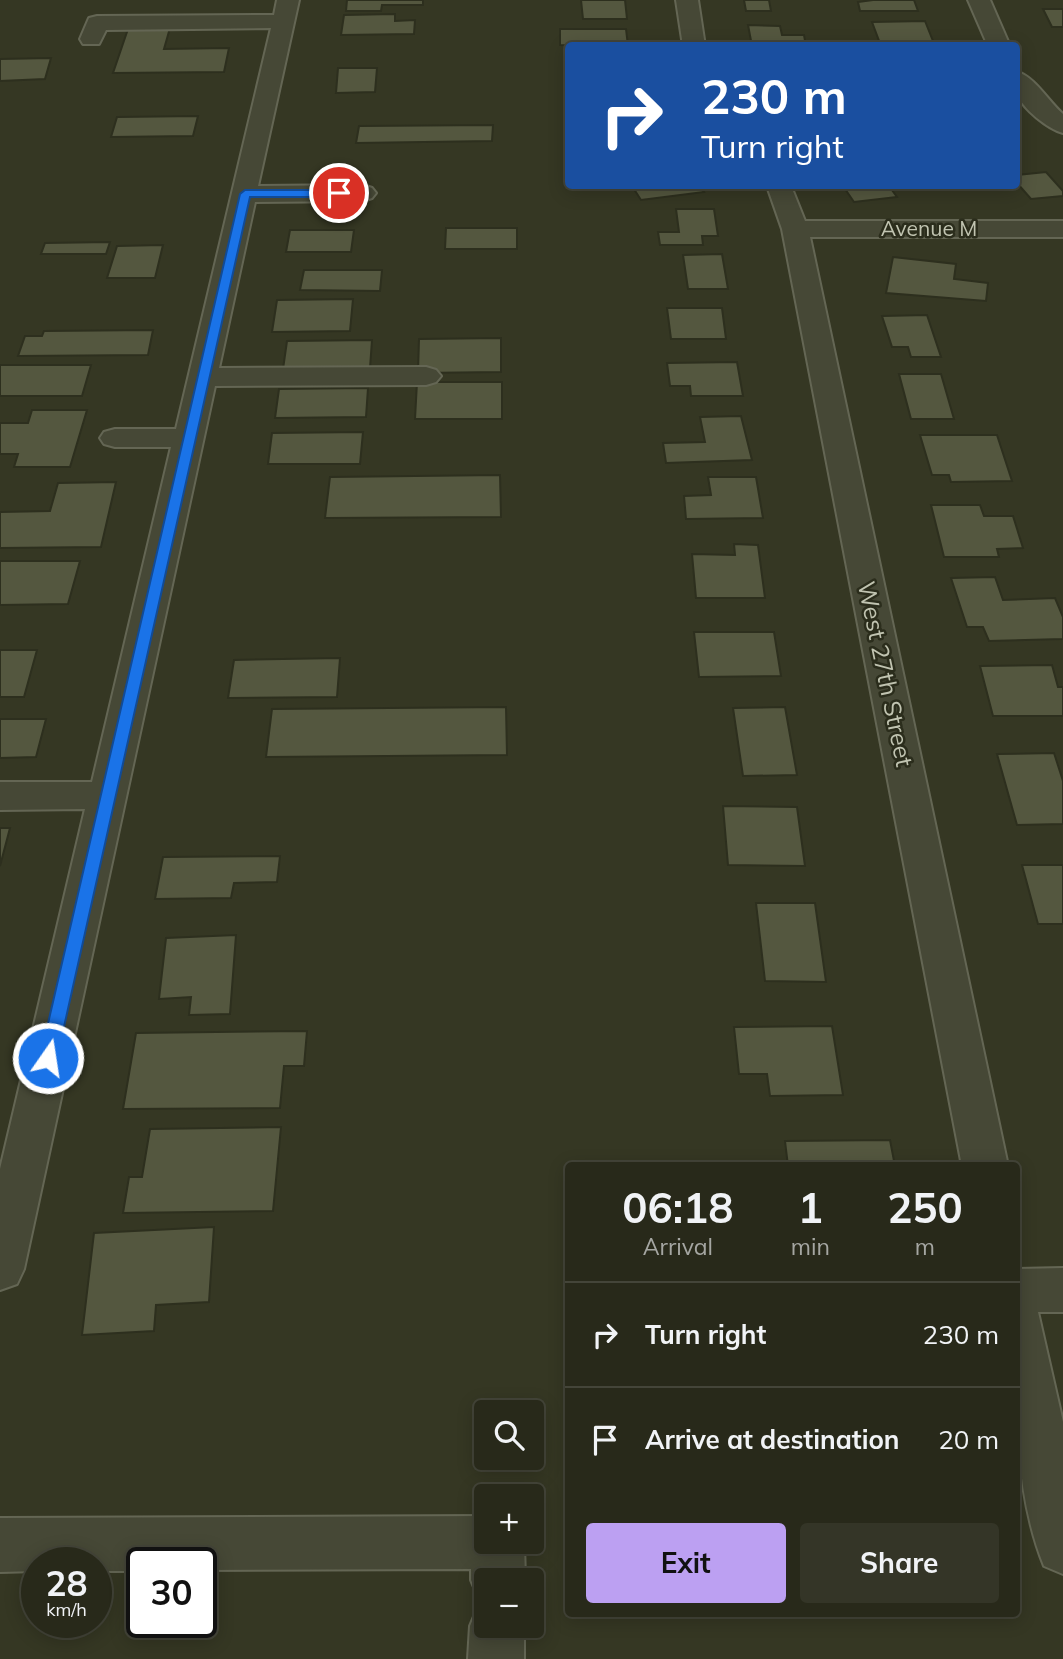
<!DOCTYPE html>
<meta charset="utf-8">
<style>
body{margin:0;font-family:Mulish,sans-serif;background:#343527;color:#f1f3f6;height:100vh;display:flex;flex-direction:column;font-size:26px;white-space:nowrap}
*{box-sizing:border-box;margin:0}
p{font-size:23px;color:#a5a6a2}
.icon{flex:none;width:38px;height:38px;fill:none;stroke:currentColor;stroke-width:2;stroke-linecap:round;stroke-linejoin:round}
.map{position:relative;flex:1;overflow:hidden}
.side{position:absolute;left:565px;top:1162px;width:455px;height:455px;display:flex;flex-direction:column;background:#28291a;border-radius:7px;box-shadow:0 4px 18px #0003,0 0 0 2px #444539}
.side>*{flex:none}
.hud{position:absolute;left:565px;top:42px;width:455px;height:147px;border-radius:7px;box-shadow:0 4px 18px #0003,0 0 0 2px #444539;background:#1a4fa0;color:#fff;overflow:hidden}
.fabs{position:absolute;left:474px;top:1400px;display:grid;gap:14px}
.fabs a{display:grid;place-items:center;width:70px;height:70px;border-radius:7px;background:#28291a;box-shadow:0 4px 18px #0003,0 0 0 2px #444539;font-size:35px}
.speed{position:absolute;left:21px;top:1547px;display:flex;gap:14px;font-size:35px;font-weight:700;text-align:center}
.speed>*{display:grid;place-content:center;width:91px;height:91px;border-radius:50%;background:#28291a;box-shadow:0 4px 18px #0003,0 0 0 2px #444539;line-height:1}
.speed small{font-size:18px;font-weight:400}
.speed .limit{border:4px solid #111;border-radius:10px;background:#fff;color:#111}
.pin{position:absolute;display:grid;place-items:center;width:60px;height:60px;color:#fff;margin:-30px;border:4px solid #fff;border-radius:50%;box-shadow:0 2px 7px #0007}
.me{position:absolute;width:77px;margin:-38px;rotate:13deg;stroke-linejoin:round;filter:drop-shadow(0 0 5px #0008)}
.turn{display:flex;align-items:center;gap:24px;height:147px;padding:0 21px;font-size:32px}
.turn .icon{width:91px;height:91px;stroke-width:2.5}
.turn b{display:block;font-size:49px;line-height:60px}
.eta{display:flex;justify-content:space-evenly;align-items:center;height:119px;text-align:center}
.eta b{font-size:42px;font-weight:700;line-height:49px}
.primary-button{display:flex;gap:14px;margin-top:auto;padding:14px 21px}
.primary-button a{flex:1;height:80px;border-radius:7px;background:#bca0f2;color:#111;font-size:28px;font-weight:700;line-height:80px;text-align:center}
.primary-button a+a{background:#343527;color:#f1f3f6}
ul{padding:0;list-style:none}
li{display:flex;align-items:center;gap:21px;height:105px;padding:0 21px;border-top:2px solid #444539}
li div{flex:1}
li b{display:block;font-size:26px}
li em{font-style:normal}
.map>svg:first-child{display:block}
</style>
<div class="map">
<svg width="1063" height="1659" viewBox="0 0 1063 1659">
<rect width="100%" height="100%" fill="#353723"/>
<g fill="#54573f" stroke="#2d2f1e" stroke-width="2">
<path d="M 347,0 L 423,0 L 423,5 L 382,5 L 381,11 L 346,11 Z"/>
<path d="M 581,0 L 625,0 L 627,19 L 583,19 Z"/>
<path d="M 744,0 L 769,0 L 771,11 L 746,11 Z"/>
<path d="M 873,0 L 914,0 L 918,11 L 860,11 L 858,2 Z"/>
<path d="M 1043,9 L 1063,9 L 1063,27 L 1052,27 Z"/>
<path d="M 395,14 L 395,21 L 415,20 L 414,34 L 341,35 L 344,15 Z"/>
<path d="M 925,21 L 935,46 L 881,46 L 872,22 Z"/>
<path d="M 748,25 L 780,26 L 782,35 L 804,35 L 806,46 L 752,46 Z"/>
<path d="M 170,28 L 164,49 L 229,48 L 224,72 L 113,73 L 128,29 Z"/>
<path d="M 560,29 L 626,29 L 628,46 L 560,45 Z"/>
<path d="M 51,58 L 45,79 L 0,81 L 0,59 Z"/>
<path d="M 338,68 L 377,68 L 375,92 L 336,93 Z"/>
<path d="M 198,116 L 193,136 L 111,137 L 117,117 Z"/>
<path d="M 493,125 L 492,141 L 356,143 L 359,126 Z"/>
<path d="M 1046,172 L 1063,191 L 1063,196 L 1031,199 L 1017,183 L 1017,175 Z"/>
<path d="M 632,186 L 700,186 L 704,192 L 641,200 Z"/>
<path d="M 843,186 L 889,186 L 897,197 L 854,202 Z"/>
<path d="M 676,209 L 714,209 L 718,236 L 702,236 L 703,245 L 660,245 L 658,232 L 679,232 Z"/>
<path d="M 446,228 L 517,228 L 517,249 L 445,249 Z"/>
<path d="M 290,230 L 354,230 L 351,252 L 286,252 Z"/>
<path d="M 110,242 L 106,254 L 41,254 L 45,243 Z"/>
<path d="M 163,245 L 155,278 L 107,278 L 117,246 Z"/>
<path d="M 722,254 L 728,289 L 688,289 L 683,255 Z"/>
<path d="M 893,257 L 956,264 L 954,279 L 988,283 L 986,301 L 886,293 Z"/>
<path d="M 304,270 L 382,270 L 380,291 L 300,290 Z"/>
<path d="M 353,299 L 350,331 L 272,332 L 277,300 Z"/>
<path d="M 667,308 L 722,308 L 726,339 L 671,339 Z"/>
<path d="M 927,315 L 941,357 L 911,357 L 908,347 L 892,347 L 882,316 Z"/>
<path d="M 153,330 L 148,355 L 18,356 L 25,336 L 42,336 L 44,331 Z"/>
<path d="M 501,338 L 501,372 L 418,373 L 419,339 Z"/>
<path d="M 372,340 L 370,368 L 283,369 L 287,341 Z"/>
<path d="M 737,362 L 743,396 L 691,396 L 690,386 L 670,386 L 667,363 Z"/>
<path d="M 0,365 L 91,365 L 82,396 L 0,396 Z"/>
<path d="M 899,374 L 941,374 L 954,419 L 911,419 Z"/>
<path d="M 417,382 L 502,382 L 502,419 L 415,419 Z"/>
<path d="M 368,388 L 366,417 L 275,418 L 279,389 Z"/>
<path d="M 32,410 L 87,410 L 70,467 L 14,467 L 18,454 L 0,454 L 0,423 L 28,423 Z"/>
<path d="M 741,416 L 752,460 L 666,463 L 663,443 L 705,442 L 700,417 Z"/>
<path d="M 363,432 L 360,464 L 268,464 L 272,433 Z"/>
<path d="M 920,435 L 997,435 L 1012,481 L 951,482 L 949,475 L 932,475 Z"/>
<path d="M 500,475 L 501,517 L 325,518 L 330,477 Z"/>
<path d="M 708,477 L 756,477 L 763,518 L 686,519 L 684,496 L 711,495 Z"/>
<path d="M 116,482 L 101,547 L 0,548 L 0,512 L 50,511 L 58,483 Z"/>
<path d="M 931,505 L 980,505 L 984,516 L 1013,516 L 1023,548 L 997,549 L 999,557 L 944,557 Z"/>
<path d="M 734,544 L 758,545 L 765,598 L 696,598 L 692,554 L 735,555 Z"/>
<path d="M 0,561 L 80,561 L 68,604 L 0,605 Z"/>
<path d="M 995,577 L 1003,600 L 1055,598 L 1063,617 L 1063,639 L 989,641 L 983,627 L 967,627 L 951,578 Z"/>
<path d="M 694,632 L 774,632 L 781,676 L 699,677 Z"/>
<path d="M 0,650 L 37,650 L 24,697 L 0,697 Z"/>
<path d="M 340,658 L 337,697 L 228,698 L 234,660 Z"/>
<path d="M 1052,665 L 1058,687 L 1063,687 L 1063,716 L 993,716 L 980,666 Z"/>
<path d="M 506,707 L 507,755 L 266,757 L 272,709 Z"/>
<path d="M 785,707 L 797,775 L 743,776 L 733,708 Z"/>
<path d="M 0,719 L 46,719 L 36,757 L 0,758 Z"/>
<path d="M 1054,753 L 1063,781 L 1063,824 L 1017,825 L 997,754 Z"/>
<path d="M 723,806 L 797,807 L 805,866 L 728,865 Z"/>
<path d="M 0,828 L 10,828 L 0,866 Z"/>
<path d="M 280,856 L 277,882 L 234,883 L 231,898 L 155,899 L 163,857 Z"/>
<path d="M 1022,865 L 1063,865 L 1063,924 L 1038,924 Z"/>
<path d="M 756,903 L 815,903 L 826,982 L 765,981 Z"/>
<path d="M 236,935 L 230,1014 L 189,1015 L 191,997 L 159,999 L 166,938 Z"/>
<path d="M 832,1026 L 843,1095 L 770,1096 L 767,1074 L 739,1074 L 734,1027 Z"/>
<path d="M 307,1031 L 304,1066 L 284,1066 L 280,1108 L 123,1109 L 136,1033 Z"/>
<path d="M 281,1127 L 273,1211 L 123,1213 L 129,1177 L 142,1177 L 150,1129 Z"/>
<path d="M 890,1140 L 895,1166 L 788,1166 L 785,1141 Z"/>
<path d="M 214,1227 L 209,1302 L 156,1305 L 154,1331 L 82,1335 L 94,1233 Z"/>
</g>
<g fill="none" stroke-linecap="round" stroke-linejoin="round">
<g stroke="#646654" stroke-width="4">
<g id="minor">
<path d="M 277,0 L 299,0 L 258,186 L 363,185 L 372,188 L 376,193 L 372,198 L 363,201 L 255,202 L 219,368 L 426,367 L 436,370 L 441,376 L 436,382 L 426,385 L 215,386 L 24,1269 L 17,1284 L 0,1290 L 0,1169 L 85,809 L 0,810 L 0,782 L 92,782 L 171,447 L 115,447 L 104,444 L 100,438 L 104,432 L 115,429 L 176,429 L 271,28 L 106,30 L 99,44 L 83,44 L 80,39 L 89,18 L 97,16 L 274,15 Z"/>
<path d="M 676,0 L 698,0 L 705,46 L 683,46 Z"/>
<path d="M 968,0 L 990,0 L 1010,46 L 988,46 Z"/>
<path d="M 1017,72 C 1034,76 1049,102 1063,114 L 1063,133 C 1048,129 1023,109 1017,94 C 1015,89 1017,78 1017,72 Z"/>
<path d="M 767,186 L 791,186 L 805,221 L 1063,221 L 1063,237 L 810,237 L 1008,1166 L 962,1166 L 782,229 Z"/>
<path d="M 1063,1268 L 1063,1312 L 1038,1312 L 1063,1422 L 1063,1574 L 1044,1566 C 1008,1478 1017,1363 1017,1269 Z"/>
<path d="M 486,1516 L 486,1542 L 524,1542 L 525,1580 L 486,1580 L 486,1602 L 479,1599 L 471,1580 L 471,1569 L 201,1570 L 201,1563 L 142,1563 L 142,1571 L 96,1571 L 96,1563 L 37,1563 L 37,1571 L 0,1572 L 0,1518 Z"/>
<path d="M 486,1603 L 486,1626 L 524,1626 L 524,1659 L 468,1659 L 470,1626 L 478,1607 Z"/>
</g>
</g>
<use href="#minor" fill="#464836" fill-rule="evenodd"/>
</g>
<path fill="#1a73e8" stroke="#114b97" stroke-width="2" d="M 245,190 L 339,190 L 345,193 L 339,197 L 250,197 L 57,1058 L 55,1063 L 48,1066 L 42,1063 L 40,1058 L 240,194 Z"/>
<g text-anchor="middle" stroke-width="5" stroke-linejoin="round" paint-order="stroke">
<g font-size="21" fill="#c1c4b1" stroke="#2b2d1c">
<text x="929" y="236">Avenue M</text>
</g>
<g font-size="24" fill="#c1c4b1" stroke="#2b2d1c">
<text transform="translate(885 674) rotate(78)" y="8">West 27th Street</text>
</g>
</g>
</svg>
<div class="fabs">
<a><svg class="icon" aria-label="search" viewBox="0 0 24 24"><circle cx="10" cy="10" r="6"/><path d="M15 15l6 6"/></svg></a>
<a>+</a>
<a>−</a>
</div>
<div class="speed"><div>28<small>km/h</small></div><div class="limit">30</div></div>
<div class="pin" style="left:339px;top:193px;background:#d93025"><svg class="icon" aria-label="arrive" viewBox="0 0 24 24"><path d="M6 21V4h12l-3 4 3 4H6"/></svg></div>
<svg class="me" style="left:48px;top:1058px" viewBox="-20 -20 40 40"><circle r="17" fill="#1a73e8" stroke="#fff" stroke-width="3"/><path d="M0-11L8 9 0 5-8 9z" fill="#fff"/></svg>
<div class="hud">
<div class="turn"><svg class="icon" aria-label="right" viewBox="0 0 24 24"><path d="M7 20v-9h11M14 6l5 5-5 5"/></svg><div><b>230 m</b>Turn right</div></div>
</div>
<section class="side">
<div class="eta">
<div><b>06:18</b><p>Arrival</p></div>
<div><b>1</b><p>min</p></div>
<div><b>250</b><p>m</p></div>
</div>
<ul>
<li><svg class="icon" aria-label="right" viewBox="0 0 24 24"><path d="M7 20v-9h11M14 6l5 5-5 5"/></svg><div><b>Turn right</b></div><em>230 m</em></li>
<li><svg class="icon" aria-label="arrive" viewBox="0 0 24 24"><path d="M6 21V4h12l-3 4 3 4H6"/></svg><div><b>Arrive at destination</b></div><em>20 m</em></li>
</ul>
<div class="primary-button"><a>Exit</a><a>Share</a></div>
</section>
</div>
